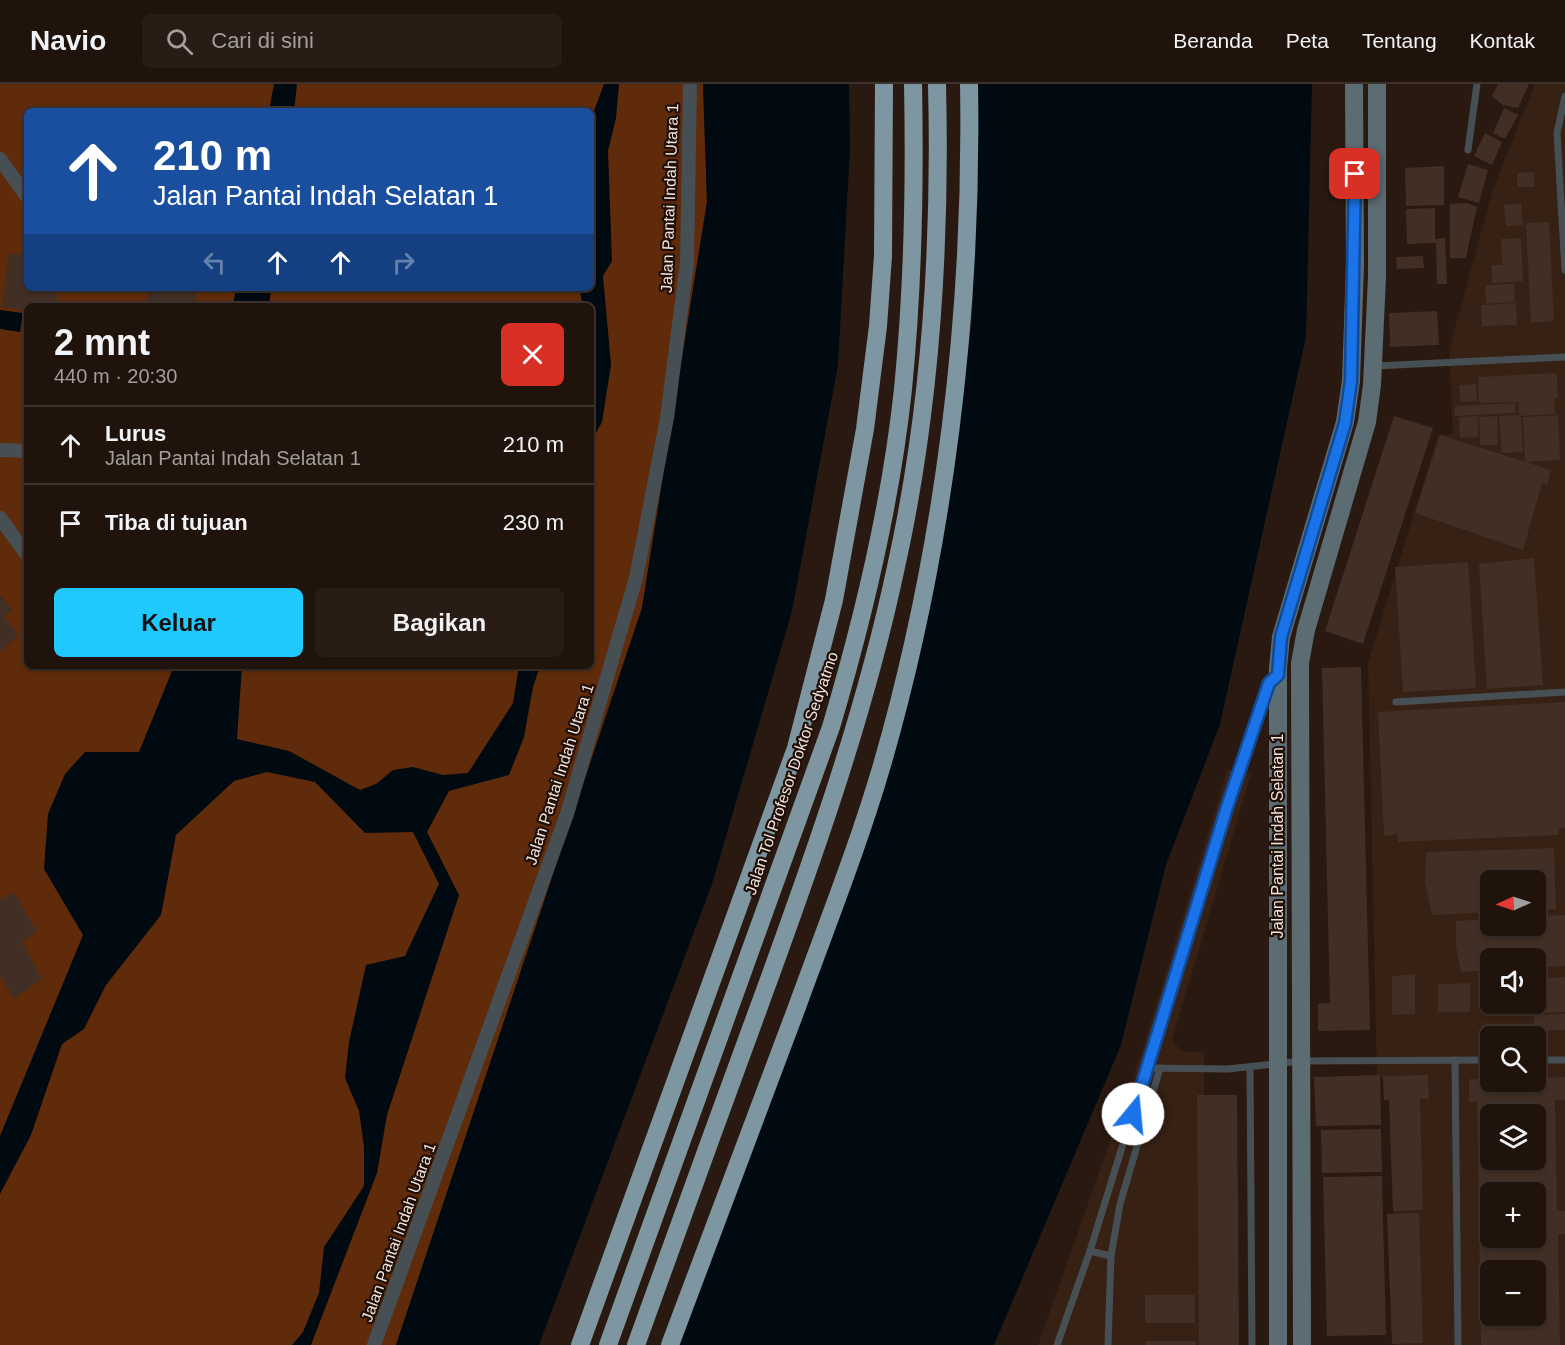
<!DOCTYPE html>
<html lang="id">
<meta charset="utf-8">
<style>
body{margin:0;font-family:Helvetica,sans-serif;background:#281c15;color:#f1f3f6;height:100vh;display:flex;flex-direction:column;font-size:22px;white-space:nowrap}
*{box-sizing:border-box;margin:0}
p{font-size:20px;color:#a29e9d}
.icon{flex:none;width:33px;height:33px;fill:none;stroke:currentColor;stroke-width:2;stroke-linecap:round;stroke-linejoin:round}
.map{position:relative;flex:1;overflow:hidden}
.sheet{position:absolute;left:24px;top:219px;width:570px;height:366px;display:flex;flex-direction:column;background:#20130c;border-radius:9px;box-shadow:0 2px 4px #0004,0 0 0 2px #3d322d}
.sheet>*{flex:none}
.top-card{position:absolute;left:24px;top:24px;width:570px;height:183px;border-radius:9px;box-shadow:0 2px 4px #0004,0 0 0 2px #3d322d;background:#1a4fa0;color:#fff;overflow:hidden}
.needle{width:39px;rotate:267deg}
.tools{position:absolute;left:1480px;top:786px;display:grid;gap:12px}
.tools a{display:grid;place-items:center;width:66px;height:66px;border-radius:9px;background:#20130c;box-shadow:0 2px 4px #0004,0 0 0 2px #3d322d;font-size:30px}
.pin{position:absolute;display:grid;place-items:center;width:51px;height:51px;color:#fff;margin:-26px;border-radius:12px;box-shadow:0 3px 9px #0006}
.me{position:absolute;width:66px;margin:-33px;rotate:17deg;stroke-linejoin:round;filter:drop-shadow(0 0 4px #0008)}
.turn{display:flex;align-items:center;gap:21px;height:126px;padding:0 30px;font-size:27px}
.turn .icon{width:78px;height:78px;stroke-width:2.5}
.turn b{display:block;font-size:42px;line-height:51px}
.lanes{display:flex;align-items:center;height:57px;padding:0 30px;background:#0003;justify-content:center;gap:30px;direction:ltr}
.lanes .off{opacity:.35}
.round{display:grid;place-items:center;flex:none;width:63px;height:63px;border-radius:9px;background:#281c15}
.overview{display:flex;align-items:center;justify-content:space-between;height:102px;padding:0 30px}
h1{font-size:36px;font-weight:600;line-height:45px}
.button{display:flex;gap:12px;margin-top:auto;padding:12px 30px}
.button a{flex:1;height:69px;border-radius:9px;background:#20c9fd;color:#111;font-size:24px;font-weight:600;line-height:69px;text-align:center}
.button a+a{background:#281c15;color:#f1f3f6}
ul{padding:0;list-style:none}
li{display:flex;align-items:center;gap:18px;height:78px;padding:0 30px;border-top:2px solid #3d322d}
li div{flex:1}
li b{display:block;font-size:22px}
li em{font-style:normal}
header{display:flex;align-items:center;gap:36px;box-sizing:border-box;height:84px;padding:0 30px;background:#20130c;border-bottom:2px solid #3d322d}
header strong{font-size:28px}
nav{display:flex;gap:33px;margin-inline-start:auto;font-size:21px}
.search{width:420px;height:54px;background:#281c15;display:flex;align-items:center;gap:15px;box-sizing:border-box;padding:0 21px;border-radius:9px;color:#a29e9d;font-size:22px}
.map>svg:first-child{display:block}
</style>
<header>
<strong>Navio</strong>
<div class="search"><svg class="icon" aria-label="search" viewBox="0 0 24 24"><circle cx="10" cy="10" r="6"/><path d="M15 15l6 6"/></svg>Cari di sini</div>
<nav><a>Beranda</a><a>Peta</a><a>Tentang</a><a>Kontak</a></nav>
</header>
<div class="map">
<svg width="1565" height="1261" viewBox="0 0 1565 1261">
<rect width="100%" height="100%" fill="#2a1910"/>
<g fill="#372014" fill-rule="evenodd">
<path d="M 1535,0 L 1565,0 L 1565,1261 L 1395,1261 L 1393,992 L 1377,994 L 1368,579 L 1438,351 L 1453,350 L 1449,266 L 1492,108 ZM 1491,796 L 1536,796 L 1536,842 L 1491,842 ZM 1491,874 L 1536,874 L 1536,920 L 1491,920 ZM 1491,952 L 1536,952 L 1536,998 L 1491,998 ZM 1491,1030 L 1536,1030 L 1536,1076 L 1491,1076 ZM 1491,1108 L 1536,1108 L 1536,1154 L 1491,1154 ZM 1491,1186 L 1536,1186 L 1536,1232 L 1491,1232 Z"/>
<path d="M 1227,686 L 1251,690 L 1172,956 L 1181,967 L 1204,968 L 1205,1261 L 1038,1261 L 1143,964 Z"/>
</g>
<path fill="#5f2b0a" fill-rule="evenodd" d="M 0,0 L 703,0 L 707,118 L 642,524 L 396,1261 L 0,1261 ZM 27,27 L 591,27 L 591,204 L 27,204 ZM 27,222 L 591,222 L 591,582 L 27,582 Z"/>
<g fill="#010a10">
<path d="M 274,0 L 297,0 L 294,27 L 269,27 Z"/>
<path d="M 604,0 L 619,0 L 616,34 L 608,67 L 612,177 L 603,192 L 611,281 L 602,338 L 591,358 L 591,222 L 583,222 L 579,204 L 591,204 L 591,35 Z"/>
<path d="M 703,0 L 849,0 L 850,65 L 838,281 L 792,527 L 712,800 L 539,1261 L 396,1261 L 642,524 L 707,118 Z"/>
<path d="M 974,0 L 1312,0 L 1306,253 L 1220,640 L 1166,781 L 1121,961 L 994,1261 L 676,1261 L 890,671 L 927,511 L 972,238 L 976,74 Z"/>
<path d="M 236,204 L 271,204 L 269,222 L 233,222 Z"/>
<path d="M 0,226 L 23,229 L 20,248 L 0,245 Z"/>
<path d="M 174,582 L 242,582 L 237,655 L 289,667 L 360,706 L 376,700 L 393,686 L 413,683 L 443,691 L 468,689 L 513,619 L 519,582 L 540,582 L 533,603 L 524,653 L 509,691 L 449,707 L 427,748 L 459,811 L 387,1031 L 377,1089 L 311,1261 L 292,1261 L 303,1248 L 319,1209 L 324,1163 L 364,1102 L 364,1063 L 359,1027 L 345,994 L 349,958 L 366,881 L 405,872 L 439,800 L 413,748 L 365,749 L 315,698 L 267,688 L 234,697 L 176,751 L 161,831 L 106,901 L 84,945 L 62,960 L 31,1051 L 0,1110 L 0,1052 L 83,851 L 44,785 L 48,730 L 65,690 L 85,668 L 139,668 Z"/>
</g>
<g fill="#412e25" fill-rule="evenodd">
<path d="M 1498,0 L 1529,0 L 1518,24 L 1503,21 L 1492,12 Z"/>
<path d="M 1504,24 L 1518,31 L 1505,55 L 1493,49 Z"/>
<path d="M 1485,49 L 1502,58 L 1492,81 L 1474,72 Z"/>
<path d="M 1468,80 L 1488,86 L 1479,119 L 1458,113 Z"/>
<path d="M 1444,82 L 1444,121 L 1406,122 L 1405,84 Z"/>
<path d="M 1534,88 L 1534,103 L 1517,103 L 1517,89 Z"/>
<path d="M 1467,119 L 1477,123 L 1466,174 L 1450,174 L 1450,120 Z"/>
<path d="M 1521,119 L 1523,141 L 1506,142 L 1504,121 Z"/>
<path d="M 1435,124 L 1435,155 L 1445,154 L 1447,200 L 1437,200 L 1436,159 L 1407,160 L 1406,125 Z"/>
<path d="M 1549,138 L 1554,237 L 1531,239 L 1526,139 Z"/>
<path d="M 1521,154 L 1523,197 L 1492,199 L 1491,181 L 1502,181 L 1501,155 Z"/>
<path d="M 9,169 L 27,172 L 27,204 L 58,204 L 56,222 L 27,222 L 27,227 L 2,223 Z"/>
<path d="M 1423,172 L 1424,184 L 1397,185 L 1396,173 Z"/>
<path d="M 1514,200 L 1515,218 L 1486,220 L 1485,201 Z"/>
<path d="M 148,204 L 196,204 L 194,222 L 146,222 Z"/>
<path d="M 1516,219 L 1517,241 L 1482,242 L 1481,221 Z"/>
<path d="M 1437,227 L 1439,261 L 1390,263 L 1389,229 Z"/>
<path d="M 1555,289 L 1557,292 L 1558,313 L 1554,315 L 1555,330 L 1519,332 L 1519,318 L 1479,319 L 1478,293 Z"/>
<path d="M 1476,300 L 1477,317 L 1460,318 L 1459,301 Z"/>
<path d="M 1515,319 L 1516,329 L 1455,332 L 1455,322 Z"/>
<path d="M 1517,331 L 1521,333 L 1523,368 L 1502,369 L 1499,332 Z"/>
<path d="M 1558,331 L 1560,376 L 1525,378 L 1523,333 Z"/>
<path d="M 1394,332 L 1433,344 L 1363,560 L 1325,547 Z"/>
<path d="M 1478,332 L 1478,353 L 1460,354 L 1459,333 Z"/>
<path d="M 1497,332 L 1498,361 L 1480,361 L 1479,333 Z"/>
<path d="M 1440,351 L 1551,386 L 1547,401 L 1542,399 L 1523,466 L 1415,429 Z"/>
<path d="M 1534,474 L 1543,601 L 1487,605 L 1479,480 Z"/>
<path d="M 1468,478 L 1476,604 L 1403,608 L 1395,483 Z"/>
<path d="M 0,511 L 12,525 L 4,533 L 19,551 L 0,567 Z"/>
<path d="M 1361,583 L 1370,946 L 1318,947 L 1318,920 L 1330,919 L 1322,584 Z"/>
<path d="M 1565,618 L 1565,744 L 1559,745 L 1559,751 L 1398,758 L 1397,750 L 1384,752 L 1378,628 Z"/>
<path d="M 1554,764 L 1556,825 L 1536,826 L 1536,796 L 1491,796 L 1491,828 L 1432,831 L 1425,798 L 1426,768 Z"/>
<path d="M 14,809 L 37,848 L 22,858 L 42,895 L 13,915 L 0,891 L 0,816 Z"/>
<path d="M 1565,831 L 1565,882 L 1536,884 L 1536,874 L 1491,874 L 1491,886 L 1461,888 L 1456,863 L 1456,837 L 1491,835 L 1491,842 L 1536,842 L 1536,832 Z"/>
<path d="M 1415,890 L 1415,930 L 1392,931 L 1392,892 Z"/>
<path d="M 1565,893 L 1565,928 L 1534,929 L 1536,895 Z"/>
<path d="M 1470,899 L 1470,928 L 1438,928 L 1438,900 Z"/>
<rect x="1501" y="920" width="31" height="10"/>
<path d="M 1565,930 L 1565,946 L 1534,947 L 1534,931 Z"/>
<path d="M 1380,991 L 1381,1041 L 1316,1042 L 1314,993 Z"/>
<path d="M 1428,991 L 1429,1015 L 1420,1015 L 1423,1126 L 1393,1127 L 1389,1016 L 1384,1016 L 1383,992 Z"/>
<path d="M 1565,993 L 1565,1016 L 1555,1016 L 1557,1127 L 1565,1127 L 1565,1150 L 1558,1150 L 1560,1261 L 1481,1261 L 1477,1017 L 1469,1018 L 1469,995 L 1536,998 L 1536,994 ZM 1491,1030 L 1536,1030 L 1536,1076 L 1491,1076 ZM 1491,1108 L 1536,1108 L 1536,1154 L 1491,1154 ZM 1491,1186 L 1536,1186 L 1536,1232 L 1491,1232 Z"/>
<path d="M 1197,1011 L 1237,1011 L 1239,1261 L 1199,1261 Z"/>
<path d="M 1381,1045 L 1382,1088 L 1322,1089 L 1321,1046 Z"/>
<path d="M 1382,1092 L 1386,1251 L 1327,1252 L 1323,1093 Z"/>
<path d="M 1419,1129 L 1423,1259 L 1392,1260 L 1387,1130 Z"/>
<rect x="1145" y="1211" width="50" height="28"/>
<path d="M 1145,1257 L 1195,1257 L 1196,1261 L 1145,1261 Z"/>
</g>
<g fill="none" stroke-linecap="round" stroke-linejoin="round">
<g stroke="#465054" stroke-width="7">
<path d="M 1565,12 L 1557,49 L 1565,186"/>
<path d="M 1468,66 L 1477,0"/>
<path d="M 1375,282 L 1565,273"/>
<path d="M 1396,618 L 1565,608"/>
<path d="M 1455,976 L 1458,1261"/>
<path d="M 1536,976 L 1565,976"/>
<path d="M 1250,983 L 1252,1261"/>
<path d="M 1147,984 L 1228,985 L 1301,977 L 1491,976"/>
<path d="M 1090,1167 L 1111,1172 L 1108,1261"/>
<path d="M 1111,1172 L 1120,1120 L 1160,984"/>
<path d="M 1057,1261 L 1090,1167 L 1227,723 L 1273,593"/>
</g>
<g stroke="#465054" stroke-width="14">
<path d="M 0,75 L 27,113"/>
<path d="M 0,366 L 27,367"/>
<path d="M 0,434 L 27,471"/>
<path d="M 374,1261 L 567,730 L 636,494 L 667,334 L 687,179 L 690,0"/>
</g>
<g stroke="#5c6c73" stroke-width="18">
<path d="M 1278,1261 L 1278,584 L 1281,553 L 1345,338 L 1351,297 L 1355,181 L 1354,0"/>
<path d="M 1302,1261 L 1300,579 L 1306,546 L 1367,338 L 1372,301 L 1377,193 L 1377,0"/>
</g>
<g stroke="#7d96a1" stroke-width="18">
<path d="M 580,1261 L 796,664 L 834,516 L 865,345 L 878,242 L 883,172 L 884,0"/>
<path d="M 608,1261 L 831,643 C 864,532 891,419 903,305 C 913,204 915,101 913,0"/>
<path d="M 636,1261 C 678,1144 721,1026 764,909 C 815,769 865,629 896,483 C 931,325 941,162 937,0"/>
<path d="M 670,1261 C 712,1148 754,1035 797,923 C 826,843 858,763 882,681 C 945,463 973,227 969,0"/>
</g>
</g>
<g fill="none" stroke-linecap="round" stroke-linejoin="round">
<g stroke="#114b97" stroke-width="15">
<path id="route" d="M 1133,1030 L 1227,723 L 1269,599 L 1278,591 L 1281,553 L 1345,339 L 1351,297 L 1355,90"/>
</g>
<use href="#route" stroke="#1a73e8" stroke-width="10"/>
</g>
<g text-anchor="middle" stroke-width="4.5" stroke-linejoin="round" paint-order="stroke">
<g font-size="16" fill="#f0e3dd" stroke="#200f07">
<text transform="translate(669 114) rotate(-88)" y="6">Jalan Pantai Indah Utara 1</text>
<text transform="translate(791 689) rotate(-71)" y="6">Jalan Tol Profesor Doktor Sedyatmo</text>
<text transform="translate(559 690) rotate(-72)" y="6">Jalan Pantai Indah Utara 1</text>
<text transform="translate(1277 752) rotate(-90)" y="6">Jalan Pantai Indah Selatan 1</text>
<text transform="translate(398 1148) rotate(-70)" y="6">Jalan Pantai Indah Utara 1</text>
</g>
</g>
</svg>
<div class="tools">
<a><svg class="needle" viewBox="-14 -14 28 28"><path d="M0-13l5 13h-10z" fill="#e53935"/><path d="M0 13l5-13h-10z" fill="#a29e9d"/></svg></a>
<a><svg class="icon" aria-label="sound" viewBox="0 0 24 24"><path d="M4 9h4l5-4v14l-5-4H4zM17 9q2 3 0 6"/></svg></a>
<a><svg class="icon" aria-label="search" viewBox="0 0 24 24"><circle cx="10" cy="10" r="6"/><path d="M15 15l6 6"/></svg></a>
<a><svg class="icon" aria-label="layers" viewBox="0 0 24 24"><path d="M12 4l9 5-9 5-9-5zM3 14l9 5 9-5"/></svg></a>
<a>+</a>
<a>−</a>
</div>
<div class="pin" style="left:1355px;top:90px;background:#d93025"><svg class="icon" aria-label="arrive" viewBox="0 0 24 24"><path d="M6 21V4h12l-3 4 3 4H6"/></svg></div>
<svg class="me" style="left:1133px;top:1030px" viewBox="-20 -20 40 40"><circle r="19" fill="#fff"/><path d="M0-13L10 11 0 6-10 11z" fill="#1a73e8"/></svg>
<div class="top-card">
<div class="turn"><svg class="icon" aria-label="ahead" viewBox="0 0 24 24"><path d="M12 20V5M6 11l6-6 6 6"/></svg><div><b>210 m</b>Jalan Pantai Indah Selatan 1</div></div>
<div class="lanes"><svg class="icon off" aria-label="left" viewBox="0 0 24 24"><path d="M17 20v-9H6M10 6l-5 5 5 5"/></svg><svg class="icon" aria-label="ahead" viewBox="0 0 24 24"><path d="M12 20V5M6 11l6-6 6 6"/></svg><svg class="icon" aria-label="ahead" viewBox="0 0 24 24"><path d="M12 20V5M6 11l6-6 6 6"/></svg><svg class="icon off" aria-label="right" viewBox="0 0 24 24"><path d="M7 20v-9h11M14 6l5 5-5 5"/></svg></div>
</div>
<section class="sheet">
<div class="overview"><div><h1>2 mnt</h1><p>440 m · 20:30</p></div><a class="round" style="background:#d93025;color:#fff"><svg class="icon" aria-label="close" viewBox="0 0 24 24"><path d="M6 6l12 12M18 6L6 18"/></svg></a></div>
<ul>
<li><svg class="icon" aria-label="ahead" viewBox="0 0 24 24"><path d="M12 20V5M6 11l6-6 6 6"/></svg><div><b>Lurus</b><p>Jalan Pantai Indah Selatan 1</p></div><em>210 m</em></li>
<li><svg class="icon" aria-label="arrive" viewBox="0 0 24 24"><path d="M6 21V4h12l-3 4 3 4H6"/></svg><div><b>Tiba di tujuan</b></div><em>230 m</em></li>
</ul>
<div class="button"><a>Keluar</a><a>Bagikan</a></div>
</section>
</div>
